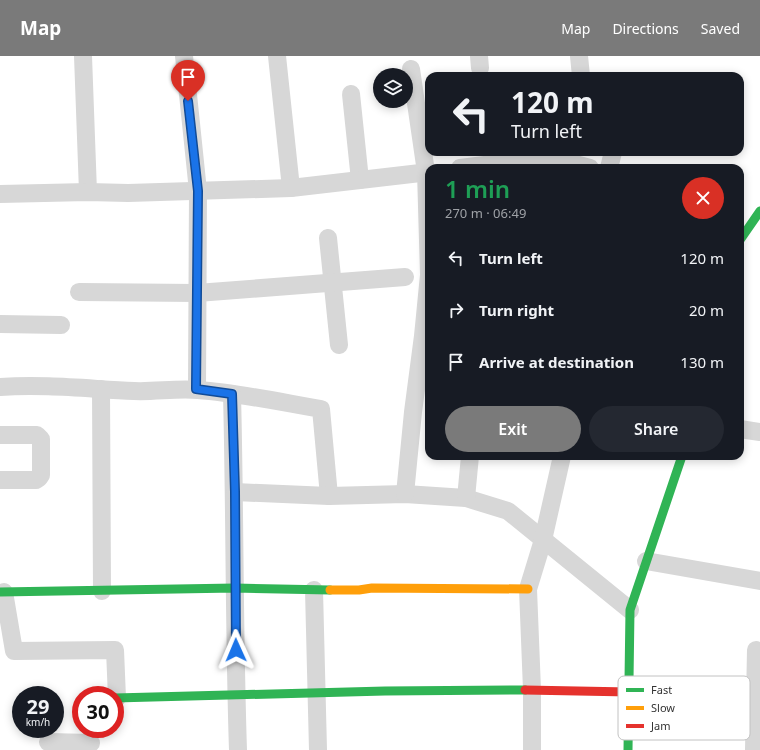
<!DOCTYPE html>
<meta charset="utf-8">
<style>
body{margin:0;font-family:"Noto Sans",sans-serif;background:#242831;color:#f1f3f6;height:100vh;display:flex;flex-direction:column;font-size:15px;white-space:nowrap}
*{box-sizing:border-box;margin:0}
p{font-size:13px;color:#9ea1a6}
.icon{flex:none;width:22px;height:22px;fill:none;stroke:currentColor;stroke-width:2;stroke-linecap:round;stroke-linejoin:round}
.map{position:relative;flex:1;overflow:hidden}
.side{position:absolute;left:425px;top:108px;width:319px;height:296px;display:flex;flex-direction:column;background:#171b24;border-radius:12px;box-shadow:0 2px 10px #0003}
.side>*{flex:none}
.top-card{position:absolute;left:425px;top:16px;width:319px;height:84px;border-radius:12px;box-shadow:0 2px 10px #0003;background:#171b24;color:#f1f3f6;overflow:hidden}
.tools{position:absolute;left:373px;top:12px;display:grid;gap:8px}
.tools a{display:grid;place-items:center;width:40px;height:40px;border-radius:50%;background:#171b24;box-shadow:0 2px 10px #0003;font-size:20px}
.speed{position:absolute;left:12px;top:630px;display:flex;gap:8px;font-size:20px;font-weight:700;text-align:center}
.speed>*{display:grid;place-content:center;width:52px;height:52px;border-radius:50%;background:#171b24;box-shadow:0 2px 10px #0003;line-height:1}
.speed small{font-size:10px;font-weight:400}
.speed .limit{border:6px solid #d22;background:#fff;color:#111}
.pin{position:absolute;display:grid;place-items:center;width:34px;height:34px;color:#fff;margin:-41px -17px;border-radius:50% 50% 50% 0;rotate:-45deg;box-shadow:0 0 4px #0007}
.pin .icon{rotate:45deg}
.me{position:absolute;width:44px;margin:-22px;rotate:359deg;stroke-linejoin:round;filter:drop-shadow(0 0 3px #0008)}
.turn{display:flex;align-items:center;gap:14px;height:84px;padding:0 20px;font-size:18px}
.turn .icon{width:52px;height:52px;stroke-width:2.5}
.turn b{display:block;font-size:28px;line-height:34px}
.round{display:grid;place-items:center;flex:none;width:42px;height:42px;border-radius:21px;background:#242831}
.headline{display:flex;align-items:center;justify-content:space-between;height:68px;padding:0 20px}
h1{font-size:24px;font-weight:600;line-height:30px;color:#1e9e55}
.action{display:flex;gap:8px;margin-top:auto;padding:8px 20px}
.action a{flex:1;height:46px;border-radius:24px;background:#7a7a7a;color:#fff;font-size:16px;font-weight:600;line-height:46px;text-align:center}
.action a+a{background:#242831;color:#f1f3f6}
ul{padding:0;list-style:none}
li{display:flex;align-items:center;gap:12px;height:52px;padding:0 20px}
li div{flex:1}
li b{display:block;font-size:15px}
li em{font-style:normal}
header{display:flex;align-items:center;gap:24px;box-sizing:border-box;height:56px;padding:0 20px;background:#7a7a7a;color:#fff}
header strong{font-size:19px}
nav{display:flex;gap:22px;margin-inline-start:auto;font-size:14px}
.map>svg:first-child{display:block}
</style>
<header>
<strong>Map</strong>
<nav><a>Map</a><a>Directions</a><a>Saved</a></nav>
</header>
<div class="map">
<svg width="760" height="694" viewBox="0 0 760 694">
<rect width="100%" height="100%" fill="#fff"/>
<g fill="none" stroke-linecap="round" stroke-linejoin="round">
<g stroke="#d7d7d7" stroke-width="18">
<path d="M 83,0 L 88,136"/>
<path d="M 184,0 L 198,135 L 197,333"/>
<path d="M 277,0 L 291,132"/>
<path d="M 479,0 L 480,12"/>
<path d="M 579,0 L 581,20"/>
<path d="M 351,38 L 360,124"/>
<path d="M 460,112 L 549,101 L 590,112"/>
<path d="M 609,112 L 613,96"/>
<path d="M 0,138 L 88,136 L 128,137 L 291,132 L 429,116"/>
<path d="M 328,182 L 339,289"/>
<path d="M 79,236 L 197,237 L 405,221"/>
<path d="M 0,268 L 61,269"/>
<path d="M 0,331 C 45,328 89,333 134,335 C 155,336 177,332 198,334 C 239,337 280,346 321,353 L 329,440"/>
<path d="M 101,333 L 102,535"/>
<path d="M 232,338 C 235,456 234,575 238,694"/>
<path d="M 740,373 L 760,376"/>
<path d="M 0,379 L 37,379 L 41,383 L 41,419 L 39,422 L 36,424 L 0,424"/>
<path d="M 235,436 L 329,440 L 405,438 L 466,442 L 508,455 L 630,554"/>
<path d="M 405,438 L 413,356 L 423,280 L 429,219 L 426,116 L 411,13"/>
<path d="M 466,442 L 470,400"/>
<path d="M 646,505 L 760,525"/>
<path d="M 314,534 L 318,694"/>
<path d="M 4,536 L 14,595 L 115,594 L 117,642"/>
<path d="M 48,686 L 91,687"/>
<path d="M 532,694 L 532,634 L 528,533 L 543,484 L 562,400"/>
<path d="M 754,694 L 756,594"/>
</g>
<g stroke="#30b455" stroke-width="9">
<path d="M 740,184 L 760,155"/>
<path d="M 0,536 L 235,532 L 330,534"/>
<path d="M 115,642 L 385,635 L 525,634"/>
<path d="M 628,694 L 630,554 L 682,400"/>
</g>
<path stroke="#ff9f0a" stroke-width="9" d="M 330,534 L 359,534 L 372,532 L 528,533"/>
<path stroke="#e5322d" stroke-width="9" d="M 525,634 L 630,636"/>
</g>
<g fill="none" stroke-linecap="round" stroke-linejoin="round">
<g stroke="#114b97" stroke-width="10">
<path id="route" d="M 188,45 L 198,135 L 196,333 L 232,338 L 235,436 L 236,594"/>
</g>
<use href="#route" stroke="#1a73e8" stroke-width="7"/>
</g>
<rect x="618" y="620" width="132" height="64" rx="6" fill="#fff" stroke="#c2c2c2" stroke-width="1"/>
<rect x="626" y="632" width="18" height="4" fill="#30b455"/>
<rect x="626" y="650" width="18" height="4" fill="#ff9f0a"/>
<rect x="626" y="668" width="18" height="4" fill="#e5322d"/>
<g font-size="11" fill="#333">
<text x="651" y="638">Fast</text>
<text x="651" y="656">Slow</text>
<text x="651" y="674">Jam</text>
</g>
</svg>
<div class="tools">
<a><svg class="icon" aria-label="layers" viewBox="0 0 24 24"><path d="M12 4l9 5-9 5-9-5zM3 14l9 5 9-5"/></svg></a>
</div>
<div class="speed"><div>29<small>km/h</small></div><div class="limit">30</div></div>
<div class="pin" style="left:188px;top:45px;background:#d93025"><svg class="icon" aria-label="arrive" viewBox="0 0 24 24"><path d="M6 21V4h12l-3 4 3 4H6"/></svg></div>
<svg class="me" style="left:236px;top:594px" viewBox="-20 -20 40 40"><path d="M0-17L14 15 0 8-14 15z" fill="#1a73e8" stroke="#fff" stroke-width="4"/></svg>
<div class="top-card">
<div class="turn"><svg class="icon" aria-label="left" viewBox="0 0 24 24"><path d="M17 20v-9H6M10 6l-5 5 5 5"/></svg><div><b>120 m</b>Turn left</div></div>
</div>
<section class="side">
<div class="headline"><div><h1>1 min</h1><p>270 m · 06:49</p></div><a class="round" style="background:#d93025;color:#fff"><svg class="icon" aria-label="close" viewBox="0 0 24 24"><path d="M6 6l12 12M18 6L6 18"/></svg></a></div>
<ul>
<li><svg class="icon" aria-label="left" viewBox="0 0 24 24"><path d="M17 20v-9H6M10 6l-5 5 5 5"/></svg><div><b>Turn left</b></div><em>120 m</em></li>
<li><svg class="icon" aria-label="right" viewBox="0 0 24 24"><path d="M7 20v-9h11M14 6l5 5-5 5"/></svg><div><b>Turn right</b></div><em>20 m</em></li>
<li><svg class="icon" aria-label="arrive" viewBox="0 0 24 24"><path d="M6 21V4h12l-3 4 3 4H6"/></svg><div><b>Arrive at destination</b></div><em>130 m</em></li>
</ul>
<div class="action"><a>Exit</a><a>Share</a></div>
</section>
</div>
